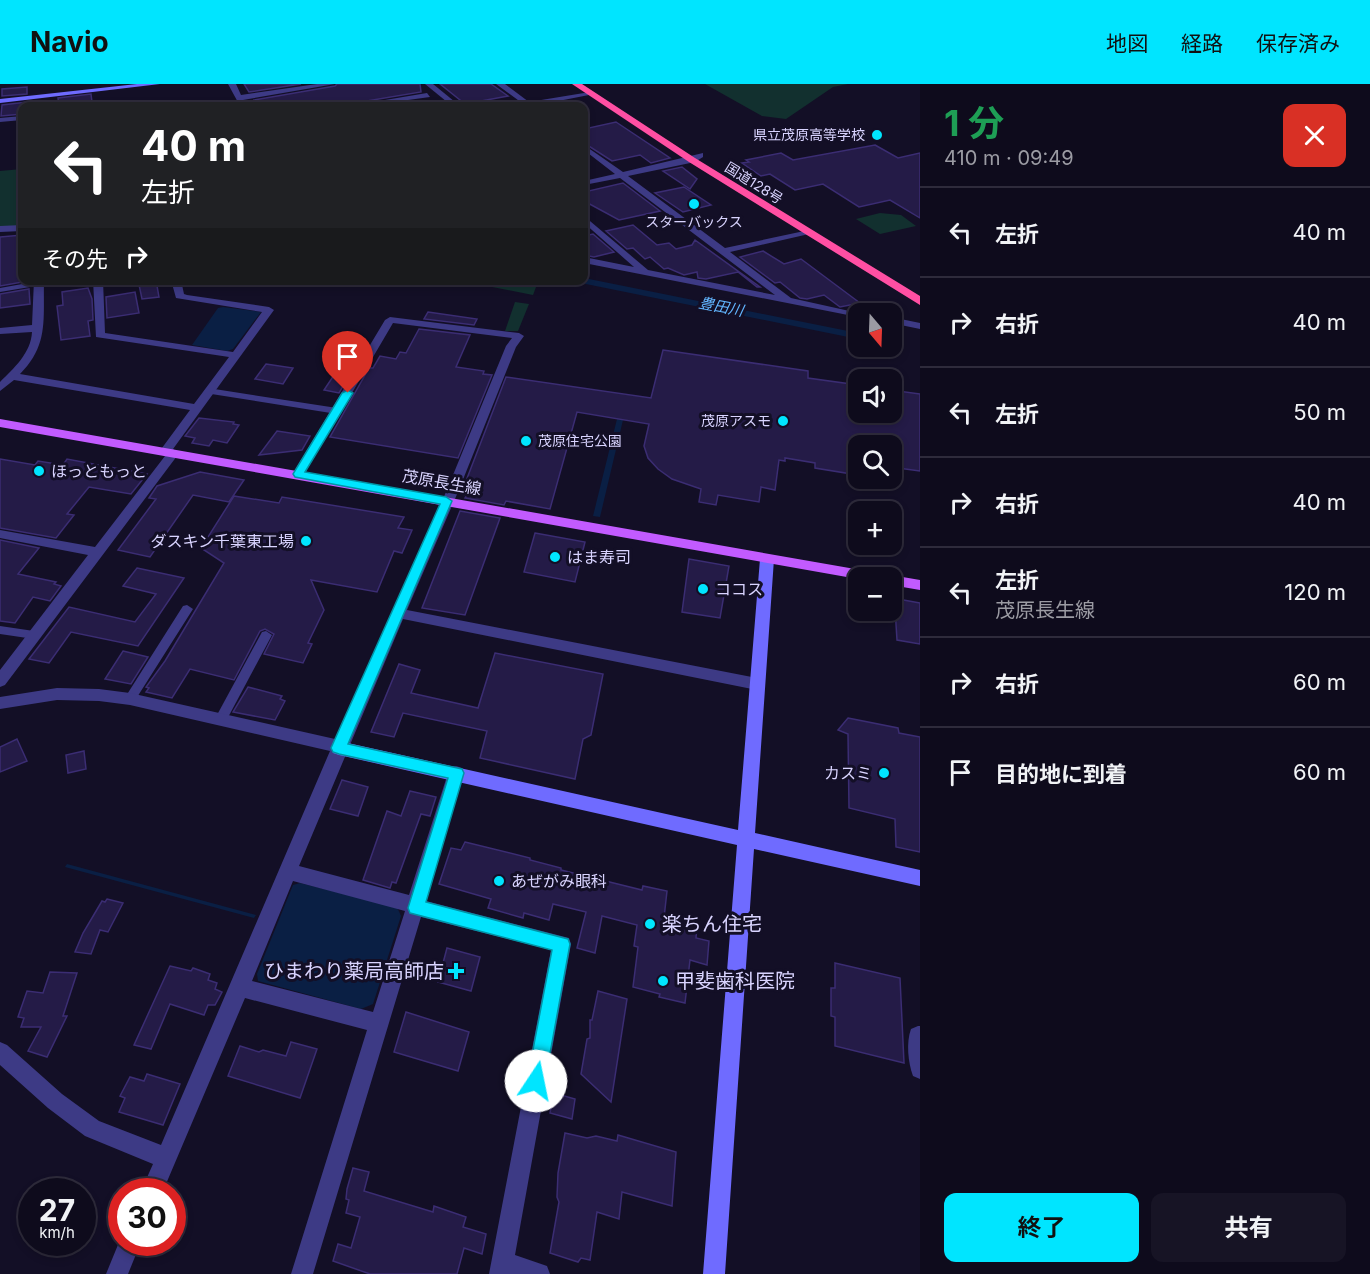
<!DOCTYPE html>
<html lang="ja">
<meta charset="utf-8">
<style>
body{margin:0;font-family:Inter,"Noto Sans JP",sans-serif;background:#171425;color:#f1f3f6;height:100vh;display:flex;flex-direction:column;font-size:22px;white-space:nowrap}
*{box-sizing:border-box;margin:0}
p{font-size:20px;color:#9b9ba3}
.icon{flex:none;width:33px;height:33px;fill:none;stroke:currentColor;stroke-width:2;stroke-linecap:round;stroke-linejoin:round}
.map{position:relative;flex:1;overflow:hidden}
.panel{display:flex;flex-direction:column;background:#0e0b1c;width:450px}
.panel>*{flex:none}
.hud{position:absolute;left:18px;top:18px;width:570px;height:183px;border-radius:12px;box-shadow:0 3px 9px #0003,0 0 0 2px #2e2b3b;background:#202124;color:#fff;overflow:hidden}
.needle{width:39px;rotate:161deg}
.buttons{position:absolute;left:848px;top:219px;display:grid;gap:12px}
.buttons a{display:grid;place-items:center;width:54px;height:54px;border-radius:12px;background:#0e0b1c;box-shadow:0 3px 9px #0003,0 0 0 2px #2e2b3b;font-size:30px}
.speed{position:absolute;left:18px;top:1094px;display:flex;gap:12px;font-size:30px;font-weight:700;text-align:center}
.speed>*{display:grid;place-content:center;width:78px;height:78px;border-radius:50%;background:#0e0b1c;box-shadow:0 3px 9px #0003,0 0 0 2px #2e2b3b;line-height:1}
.speed small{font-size:15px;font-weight:400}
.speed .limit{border:9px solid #d22;background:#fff;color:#111}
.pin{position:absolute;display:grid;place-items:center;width:51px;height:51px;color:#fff;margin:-62px -26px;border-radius:50% 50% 50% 0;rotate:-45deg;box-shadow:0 0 6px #0007}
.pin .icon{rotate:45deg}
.me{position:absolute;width:66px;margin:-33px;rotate:11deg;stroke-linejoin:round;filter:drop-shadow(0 0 4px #0008)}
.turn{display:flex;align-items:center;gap:21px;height:126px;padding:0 24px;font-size:27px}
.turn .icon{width:78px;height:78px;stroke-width:2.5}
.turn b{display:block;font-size:42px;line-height:51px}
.then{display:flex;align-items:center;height:57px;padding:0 24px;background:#0003;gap:12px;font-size:22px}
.round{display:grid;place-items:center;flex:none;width:63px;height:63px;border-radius:12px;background:#171425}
.summary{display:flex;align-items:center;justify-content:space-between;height:102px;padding:0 24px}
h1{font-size:36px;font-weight:700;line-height:45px;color:#1e9e55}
.primary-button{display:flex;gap:12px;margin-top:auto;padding:12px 24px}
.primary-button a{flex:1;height:69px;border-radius:12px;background:#00e5ff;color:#111;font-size:24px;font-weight:700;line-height:69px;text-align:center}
.primary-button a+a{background:#171425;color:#f1f3f6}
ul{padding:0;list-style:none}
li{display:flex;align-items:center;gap:18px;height:90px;padding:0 24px;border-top:2px solid #2e2b3b}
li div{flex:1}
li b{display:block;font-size:22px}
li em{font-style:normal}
header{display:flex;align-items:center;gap:36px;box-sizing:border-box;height:84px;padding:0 30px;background:#00e5ff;color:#111}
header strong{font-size:28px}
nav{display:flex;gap:33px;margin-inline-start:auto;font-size:21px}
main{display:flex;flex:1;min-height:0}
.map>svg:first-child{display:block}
</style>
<header>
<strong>Navio</strong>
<nav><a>地図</a><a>経路</a><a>保存済み</a></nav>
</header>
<main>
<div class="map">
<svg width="920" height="1190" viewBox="0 0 920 1190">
<rect width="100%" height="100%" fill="#130f26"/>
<g fill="#12302f">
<path d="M 705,0 L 848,0 L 833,3 L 786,35 L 762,32 Z"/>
<path d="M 22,85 L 22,142 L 0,144 L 0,87 Z"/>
<path d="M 880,129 L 901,131 L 916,142 L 880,150 L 856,135 Z"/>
<path d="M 462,197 L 506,197 L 536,203 L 533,211 Z"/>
<path d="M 515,218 L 529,220 L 518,247 L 505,247 Z"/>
</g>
<g fill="#0a1f44">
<path d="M 584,194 L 858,249 L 858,255 L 571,197 L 584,196 Z"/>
<path d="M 223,223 L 261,228 L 233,265 L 227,267 L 192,261 L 218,224 Z"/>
<path d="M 617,335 L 623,336 L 600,433 L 593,432 Z"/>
<path d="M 67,780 L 256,831 L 254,834 L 65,783 Z"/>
<path d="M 300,799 L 397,823 L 401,832 L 373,920 L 361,925 L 258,897 L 257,890 L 293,801 Z"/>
</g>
<g fill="#241b47" stroke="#3b2d73" stroke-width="1.5">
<path d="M 244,0 L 301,0 L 249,8 Z"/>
<path d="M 337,0 L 420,0 L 421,8 L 349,20 L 347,22 L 303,22 L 300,18 L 257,22 L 254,16 L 335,2 Z"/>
<path d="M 440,0 L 491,0 L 508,12 L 465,20 Z"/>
<path d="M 27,3 L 27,10 L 2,12 L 2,5 Z"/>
<path d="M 91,10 L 92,18 L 59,22 L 58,14 Z"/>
<path d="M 27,18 L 27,22 L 22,22 L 22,30 L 1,32 L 2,21 Z"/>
<path d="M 616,38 L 670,74 L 651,79 L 640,71 L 612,77 L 584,59 L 584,45 Z"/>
<path d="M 875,61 L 898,74 L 920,69 L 920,134 L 890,116 L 859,123 L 823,100 L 795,106 L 770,90 L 761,92 L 742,79 L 749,78 L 746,76 L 781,69 L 793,76 Z"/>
<path d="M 682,83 L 697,95 L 690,105 L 663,87 Z"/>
<path d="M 623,99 L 660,127 L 619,136 L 584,117 L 584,108 Z"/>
<path d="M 684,103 L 711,121 L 683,128 L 655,109 Z"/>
<path d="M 633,141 L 657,161 L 669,159 L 676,165 L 692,161 L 695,156 L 760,203 L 757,203 L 738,188 L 706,195 L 698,194 L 697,188 L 684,191 L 668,184 L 664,185 L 650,173 L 645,175 L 633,164 L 627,165 L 606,147 Z"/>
<path d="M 593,150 L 614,168 L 594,173 L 584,171 L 584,152 Z"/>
<path d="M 22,151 L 22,196 L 28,197 L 0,202 L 0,153 Z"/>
<path d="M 763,167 L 784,180 L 801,175 L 860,219 L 840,223 L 824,211 L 807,215 L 800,214 L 780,198 L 775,199 L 740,173 Z"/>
<path d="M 138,196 L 156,196 L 159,213 L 142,215 Z"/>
<path d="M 88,204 L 92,215 L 93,236 L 88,237 L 90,252 L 61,256 L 57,222 L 63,221 L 62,208 Z"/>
<path d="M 29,205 L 30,220 L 0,224 L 0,210 Z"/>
<path d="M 135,208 L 139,229 L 107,234 L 106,213 Z"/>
<path d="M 428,228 L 477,235 L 474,241 L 424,235 Z"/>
<path d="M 419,245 L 470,251 L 456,283 L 484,287 L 483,290 L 492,291 L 458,374 L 330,353 L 369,284 L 373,284 L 380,272 L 396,275 L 400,268 L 406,269 Z"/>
<path d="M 663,266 L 808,287 L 808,294 L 858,301 L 858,328 L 891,328 L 891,306 L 920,310 L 920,387 L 891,383 L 891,362 L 858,362 L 858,391 L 815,384 L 815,379 L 785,374 L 785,377 L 779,376 L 775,406 L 761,403 L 759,418 L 718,411 L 716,421 L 699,418 L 701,405 L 672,395 L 658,385 L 648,374 L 644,362 L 649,340 L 577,328 L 550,425 L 506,417 L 504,421 L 465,414 L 467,411 L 461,410 L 506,293 L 651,314 Z"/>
<path d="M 342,279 L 355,282 L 339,309 L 324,306 Z"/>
<path d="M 266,280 L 293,284 L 283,300 L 255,295 Z"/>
<path d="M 199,334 L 234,338 L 233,340 L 239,341 L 227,359 L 213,356 L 209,362 L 192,359 L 195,354 L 185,352 Z"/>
<path d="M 277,347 L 310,352 L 302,366 L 259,371 Z"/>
<path d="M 0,375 L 35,381 L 38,377 L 63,381 L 67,375 L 147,390 L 131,410 L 89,403 L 67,430 L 74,431 L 56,454 L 0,444 Z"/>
<path d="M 200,388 L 244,396 L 229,418 L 193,411 L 150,473 L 118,466 L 156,415 L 149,414 L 157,402 Z"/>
<path d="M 234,412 L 279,419 L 282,413 L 404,433 L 398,444 L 412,446 L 402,469 L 394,467 L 377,508 L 311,496 L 324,526 L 308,559 L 312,560 L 303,579 L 264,570 L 274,550 L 265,545 L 260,547 L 234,596 L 190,585 L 172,614 L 146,608 L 149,604 L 146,603 L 165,577 L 224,479 L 201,464 Z"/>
<path d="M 460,427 L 500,434 L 465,531 L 422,524 Z"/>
<path d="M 535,449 L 585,458 L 575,498 L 524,488 Z"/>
<path d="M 0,456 L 39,464 L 18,490 L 56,498 L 54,500 L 61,502 L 50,517 L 33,513 L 15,539 L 0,537 Z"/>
<path d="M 689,475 L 729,482 L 720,534 L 682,528 Z"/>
<path d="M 137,484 L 184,494 L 138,562 L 71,548 L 49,579 L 29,575 L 69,523 L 135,538 L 156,510 L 123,502 Z"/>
<path d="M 898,515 L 920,519 L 920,560 L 897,556 L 895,524 L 899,524 Z"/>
<path d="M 123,567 L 148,573 L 131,600 L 105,595 Z"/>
<path d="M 495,569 L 603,590 L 591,651 L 583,655 L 575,695 L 480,674 L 487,647 L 403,629 L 394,653 L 371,648 L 399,580 L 420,586 L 411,609 L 478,624 Z"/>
<path d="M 248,603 L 282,612 L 280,615 L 285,617 L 275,636 L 233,628 Z"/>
<path d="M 848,634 L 898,644 L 899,649 L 920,653 L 920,768 L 896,763 L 895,735 L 849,724 L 848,650 L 838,646 Z"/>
<path d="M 17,655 L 27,677 L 0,688 L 0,663 Z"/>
<path d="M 84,667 L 86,685 L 68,689 L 66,671 Z"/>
<path d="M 342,696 L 368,703 L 358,732 L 330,725 Z"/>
<path d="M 410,707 L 436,713 L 430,732 L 421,730 L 396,799 L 392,798 L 390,804 L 363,796 L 387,727 L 401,732 Z"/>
<path d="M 465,758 L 530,774 L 530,776 L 561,784 L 561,786 L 642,806 L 643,802 L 667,807 L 664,834 L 697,842 L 696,854 L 709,857 L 707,881 L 690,876 L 685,919 L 659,913 L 660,910 L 633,903 L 638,863 L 634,862 L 637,841 L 602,832 L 595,869 L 577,864 L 586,828 L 553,820 L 549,836 L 524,829 L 523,834 L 488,824 L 491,815 L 439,800 L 451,764 L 461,766 Z"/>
<path d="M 107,815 L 123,819 L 108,848 L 100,846 L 91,870 L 75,868 L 83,849 L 102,817 L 105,818 Z"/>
<path d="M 447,864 L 480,873 L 471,907 L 438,898 Z"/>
<path d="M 835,879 L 900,894 L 904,979 L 835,962 L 835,933 L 831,932 L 831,904 L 835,904 Z"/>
<path d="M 170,882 L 191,887 L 193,884 L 210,890 L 208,896 L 217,899 L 215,905 L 222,908 L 215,921 L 208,921 L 204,931 L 170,920 L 151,965 L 134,961 Z"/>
<path d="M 50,888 L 77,889 L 63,932 L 67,932 L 47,973 L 28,967 L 41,943 L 21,943 L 24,934 L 18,933 L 27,907 L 43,909 Z"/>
<path d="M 598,907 L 627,915 L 611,1018 L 581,990 L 587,955 L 590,954 L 590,936 L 592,936 Z"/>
<path d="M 406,928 L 469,948 L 458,987 L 394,968 Z"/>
<path d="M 291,958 L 317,965 L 300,1014 L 228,992 L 240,962 L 259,968 L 263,966 L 286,972 Z"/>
<path d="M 147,990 L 180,1000 L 163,1041 L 119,1028 L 125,1014 L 120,1012 L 130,993 L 144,997 Z"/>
<path d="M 554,1009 L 575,1015 L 572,1035 L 550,1029 Z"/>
<path d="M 565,1049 L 587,1054 L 596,1052 L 617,1057 L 618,1051 L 676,1068 L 672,1122 L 622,1108 L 619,1135 L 597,1128 L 590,1176 L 581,1174 L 578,1178 L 550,1169 L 559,1118 L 557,1113 L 558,1089 Z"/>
<path d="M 353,1084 L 369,1088 L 364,1107 L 433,1128 L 434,1122 L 466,1133 L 463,1143 L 486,1150 L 482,1170 L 464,1164 L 457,1190 L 370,1190 L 333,1177 L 338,1160 L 351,1164 L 360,1133 L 346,1129 L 349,1116 L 346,1115 L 347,1105 Z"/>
</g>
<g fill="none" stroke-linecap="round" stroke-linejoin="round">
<g fill="#3d3a85" fill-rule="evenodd">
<path d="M 39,197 L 43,199 L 42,201 L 0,208 L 0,204 Z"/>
<path d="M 208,304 L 337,324 L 342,327 L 337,330 L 205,309 L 204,307 Z"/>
<path d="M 187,521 L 193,525 L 134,618 L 126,618 L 124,615 L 126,612 L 183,522 Z"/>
<path d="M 0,542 L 34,547 L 40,551 L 34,555 L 0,550 Z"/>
<path d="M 266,547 L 272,551 L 225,639 L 217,639 L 215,635 L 217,631 L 262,548 Z"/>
</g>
<g fill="#3d3a85" fill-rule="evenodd">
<path d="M 228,0 L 236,0 L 241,11 L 317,0 L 335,0 L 243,16 L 246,22 L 240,22 Z"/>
<path d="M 425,0 L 433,0 L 460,22 L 452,22 Z"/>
<path d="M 496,0 L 505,0 L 529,18 L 590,8 L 594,10 L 533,22 L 516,22 L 522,19 Z"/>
<path d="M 427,9 L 430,13 L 364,22 L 349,22 Z"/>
<path d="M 155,18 L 159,22 L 131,22 Z"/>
<path d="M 22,32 L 22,36 L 0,38 L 0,34 Z"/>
<path d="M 584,61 L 623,88 L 703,69 L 703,73 L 695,78 L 628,92 L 725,164 L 809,146 L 809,150 L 730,168 L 791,214 L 863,230 L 858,230 L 858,233 L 584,179 L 584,173 L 634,183 L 584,139 L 584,132 L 648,186 L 775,211 L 620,94 L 584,101 L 584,97 L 615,90 L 584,66 Z"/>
<path d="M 22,141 L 22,147 L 0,148 L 0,142 Z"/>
<path d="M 34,196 L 44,196 C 43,235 49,261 20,290 L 194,320 L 229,273 L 96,253 L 93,196 L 103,196 L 105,249 L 233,268 L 262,228 L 176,214 L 171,196 L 181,196 L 184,210 L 187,211 L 269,223 L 274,226 L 173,365 L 179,369 L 177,372 L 5,601 L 0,603 L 0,586 L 88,471 L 0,454 L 0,446 L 95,463 L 165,372 L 159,368 L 190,326 L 14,296 L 0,307 L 0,298 C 14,284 31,269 32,248 L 0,250 L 0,244 L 32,241 Z"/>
<path d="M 390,233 L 519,249 L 524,252 L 516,263 L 458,408 L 407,526 L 757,594 L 762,596 L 765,600 L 762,604 L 757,606 L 403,535 L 299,782 L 409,811 L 448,689 L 450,684 L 456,682 L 462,684 L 464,689 L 426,817 L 569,854 L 571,860 L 515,1171 L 547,1182 L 550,1190 L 489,1190 L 551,866 L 421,833 L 313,1190 L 291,1190 L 367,946 L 245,914 L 163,1107 L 141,1107 L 153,1080 L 85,1052 L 48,1024 L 0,981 L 0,958 L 7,961 L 62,1010 L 99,1037 L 161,1061 L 330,667 L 130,621 L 99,617 L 57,616 L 0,625 L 0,613 L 57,604 L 99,605 L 130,609 L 335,655 L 446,408 L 506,262 L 512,254 L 393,239 L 302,394 L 294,394 L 292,391 L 385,236 ZM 293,797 L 405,827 L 373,928 L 252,897 Z"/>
<path d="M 891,233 L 920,239 L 920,245 L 891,239 Z"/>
<path d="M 918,942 L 920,942 L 920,995 L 913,992 C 908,979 906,958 911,945 Z"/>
<path d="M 122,1151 L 122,1158 L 141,1158 L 128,1190 L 106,1190 Z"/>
</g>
<g fill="#6f6bff" fill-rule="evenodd">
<path d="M 137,0 L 160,0 L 0,19 L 0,15 Z"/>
<path d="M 767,470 L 774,475 L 755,749 L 920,786 L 920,802 L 754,765 L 725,1190 L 703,1190 L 737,761 L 339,671 L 333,669 L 331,664 L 333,659 L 339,657 L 738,746 L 760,475 Z"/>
</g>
<g fill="#c25bff" fill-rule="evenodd">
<path d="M 0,335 L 878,489 L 885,494 L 858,494 L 858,495 L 0,343 Z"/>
<path d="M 891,491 L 920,496 L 920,506 L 891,501 L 891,494 L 886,494 Z"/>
</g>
<path fill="#ff4fa3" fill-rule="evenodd" d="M 572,0 L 582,0 L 695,74 L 920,212 L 920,221 L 689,78 Z"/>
</g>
<path fill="#00e5ff" stroke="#0095a6" stroke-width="1.5" d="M 348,306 L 353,309 L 305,388 L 446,413 L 452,417 L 348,660 L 462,685 L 464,689 L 426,818 L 568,855 L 570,860 L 545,997 L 543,1003 L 536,1006 L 530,1003 L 527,997 L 552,866 L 410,829 L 408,824 L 448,694 L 339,670 L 333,668 L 331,664 L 440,420 L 295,393 L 293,390 L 342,309 Z"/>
<g fill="#00e5ff" stroke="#130f26" stroke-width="2">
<circle cx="877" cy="51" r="6"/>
<circle cx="694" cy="120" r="6"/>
<circle cx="783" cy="337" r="6"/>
<circle cx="526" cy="357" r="6"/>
<circle cx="39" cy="387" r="6"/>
<circle cx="306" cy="457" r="6"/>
<circle cx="555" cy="473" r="6"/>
<circle cx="703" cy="505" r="6"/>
<circle cx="884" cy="689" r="6"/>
<circle cx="499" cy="797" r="6"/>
<circle cx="650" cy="840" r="6"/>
<path d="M453 878h6v6h6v6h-6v6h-6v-6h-6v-6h6z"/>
<circle cx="663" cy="897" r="6"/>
</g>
<g text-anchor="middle" stroke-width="6" stroke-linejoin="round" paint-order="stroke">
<g font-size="14" fill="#d9d4ff" stroke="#130f26" text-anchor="end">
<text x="865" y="56">県立茂原高等学校</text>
<text x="694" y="143" text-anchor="middle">スターバックス</text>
<text x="771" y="342">茂原アスモ</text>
<text x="538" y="362" text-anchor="start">茂原住宅公園</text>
</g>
<g font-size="14" fill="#d9d4ff" stroke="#130f26">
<text transform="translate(754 99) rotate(32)" y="5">国道128号</text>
</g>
<g font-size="15" font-style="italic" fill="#62b6ff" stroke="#130f26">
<text transform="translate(721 223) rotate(11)" y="5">豊田川</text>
</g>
<g font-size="16" fill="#d9d4ff" stroke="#130f26" text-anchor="start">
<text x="51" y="393">ほっともっと</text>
<text x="294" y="463" text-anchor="end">ダスキン千葉東工場</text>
<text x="567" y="479">はま寿司</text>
<text x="715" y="511">ココス</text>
<text x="872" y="695" text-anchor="end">カスミ</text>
<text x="511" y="803">あぜがみ眼科</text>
</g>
<g font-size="16" fill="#d9d4ff" stroke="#130f26">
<text transform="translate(442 398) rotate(10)" y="6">茂原長生線</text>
</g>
<g font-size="20" fill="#d9d4ff" stroke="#130f26" text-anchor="start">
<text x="662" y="847">楽ちん住宅</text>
<text x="444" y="894" text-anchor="end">ひまわり薬局高師店</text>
<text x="675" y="904">甲斐歯科医院</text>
</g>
</g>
</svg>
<div class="buttons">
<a><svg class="needle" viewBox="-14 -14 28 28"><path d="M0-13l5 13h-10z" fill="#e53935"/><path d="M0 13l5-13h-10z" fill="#9b9ba3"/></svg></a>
<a><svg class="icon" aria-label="sound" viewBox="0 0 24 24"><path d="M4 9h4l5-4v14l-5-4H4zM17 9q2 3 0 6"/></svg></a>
<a><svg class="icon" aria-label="search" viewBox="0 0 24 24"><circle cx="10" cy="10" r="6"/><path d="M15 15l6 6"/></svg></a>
<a>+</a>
<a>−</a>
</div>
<div class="speed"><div>27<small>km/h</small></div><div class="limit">30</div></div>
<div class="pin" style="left:348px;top:309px;background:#d93025"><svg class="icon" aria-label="arrive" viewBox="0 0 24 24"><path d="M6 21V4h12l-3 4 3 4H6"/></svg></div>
<svg class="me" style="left:536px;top:997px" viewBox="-20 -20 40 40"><circle r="19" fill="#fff"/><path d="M0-13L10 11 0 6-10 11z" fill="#00e5ff"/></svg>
<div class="hud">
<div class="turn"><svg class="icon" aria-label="left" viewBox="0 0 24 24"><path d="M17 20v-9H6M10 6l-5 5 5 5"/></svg><div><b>40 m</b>左折</div></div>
<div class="then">その先<svg class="icon" aria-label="right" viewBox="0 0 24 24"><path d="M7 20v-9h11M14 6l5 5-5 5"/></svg></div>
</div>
</div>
<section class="panel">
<div class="summary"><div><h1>1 分</h1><p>410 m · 09:49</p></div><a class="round" style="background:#d93025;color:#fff"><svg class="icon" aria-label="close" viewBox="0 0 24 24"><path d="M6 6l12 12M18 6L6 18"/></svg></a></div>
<ul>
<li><svg class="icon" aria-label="left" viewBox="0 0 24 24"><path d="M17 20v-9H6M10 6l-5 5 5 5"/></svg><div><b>左折</b></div><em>40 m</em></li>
<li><svg class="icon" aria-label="right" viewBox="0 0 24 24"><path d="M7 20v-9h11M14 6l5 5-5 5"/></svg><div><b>右折</b></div><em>40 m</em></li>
<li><svg class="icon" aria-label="left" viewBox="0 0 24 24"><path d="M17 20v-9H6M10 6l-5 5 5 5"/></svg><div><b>左折</b></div><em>50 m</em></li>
<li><svg class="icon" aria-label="right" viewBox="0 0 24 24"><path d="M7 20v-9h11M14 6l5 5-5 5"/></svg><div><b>右折</b></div><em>40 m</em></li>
<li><svg class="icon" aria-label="left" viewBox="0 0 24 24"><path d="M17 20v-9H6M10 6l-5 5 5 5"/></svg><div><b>左折</b><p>茂原長生線</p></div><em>120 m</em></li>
<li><svg class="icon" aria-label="right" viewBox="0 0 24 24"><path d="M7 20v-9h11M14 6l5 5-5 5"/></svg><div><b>右折</b></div><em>60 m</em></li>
<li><svg class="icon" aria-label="arrive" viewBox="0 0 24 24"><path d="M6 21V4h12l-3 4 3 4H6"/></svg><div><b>目的地に到着</b></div><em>60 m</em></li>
</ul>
<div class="primary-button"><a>終了</a><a>共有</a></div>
</section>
</main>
